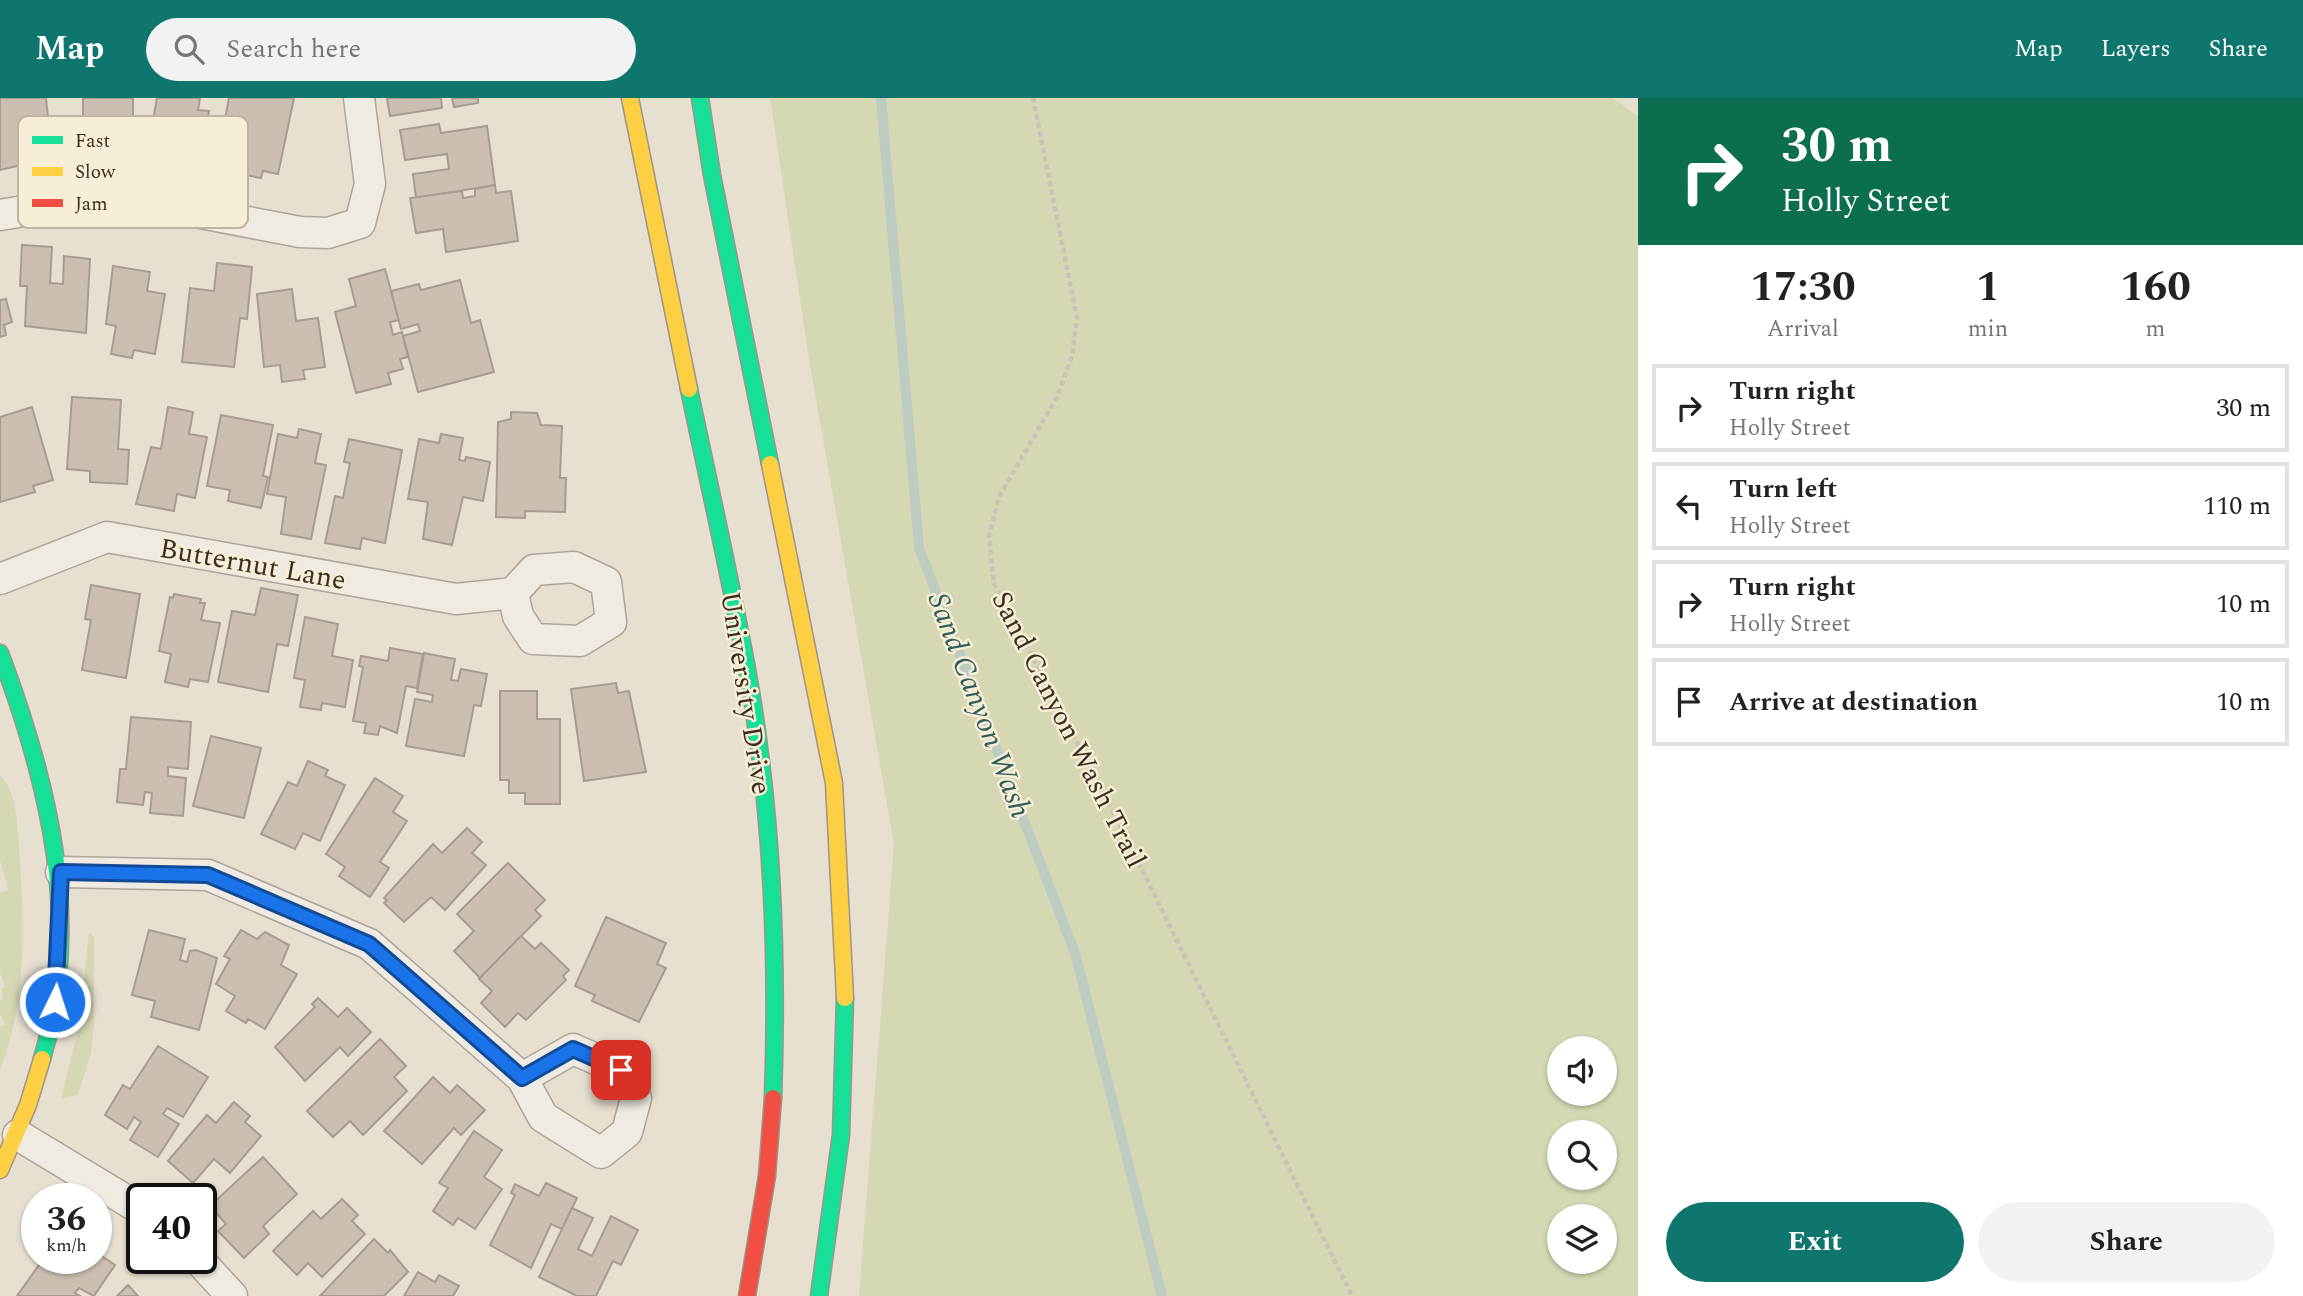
<!DOCTYPE html>
<style>
body{margin:0;font-family:Spectral,serif;background:#f2f2f2;color:#222;height:100vh;display:flex;flex-direction:column;font-size:26px;white-space:nowrap}
*{box-sizing:border-box;margin:0}
p{font-size:23px;color:#767676}
.icon{flex:none;width:38px;height:38px;fill:none;stroke:currentColor;stroke-width:2;stroke-linecap:round;stroke-linejoin:round}
.map{position:relative;flex:1;overflow:hidden}
.details{display:flex;flex-direction:column;background:#fff;width:665px}
.details>*{flex:none}
.top-card{background:#0b6e4f;color:#fff;overflow:hidden}
.fabs{position:absolute;left:1547px;top:938px;display:grid;gap:14px}
.fabs a{display:grid;place-items:center;width:70px;height:70px;border-radius:50%;background:#fff;box-shadow:0 2px 5px #0004;font-size:35px}
.speed{position:absolute;left:21px;top:1085px;display:flex;gap:14px;font-size:35px;font-weight:700;text-align:center}
.speed>*{display:grid;place-content:center;width:91px;height:91px;border-radius:50%;background:#fff;box-shadow:0 2px 5px #0004;line-height:1}
.speed small{font-size:18px;font-weight:400}
.speed .limit{border:4px solid #111;border-radius:10px;background:#fff;color:#111}
.pin{position:absolute;display:grid;place-items:center;width:60px;height:60px;color:#fff;margin:-30px;border-radius:14px;box-shadow:0 4px 10px #0006}
.me{position:absolute;width:77px;margin:-38px;rotate:4deg;stroke-linejoin:round;filter:drop-shadow(0 0 5px #0008)}
.turn{display:flex;align-items:center;gap:24px;height:147px;padding:0 28px;font-size:32px}
.turn .icon{width:91px;height:91px;stroke-width:2.5}
.turn b{display:block;font-size:49px;line-height:60px}
.eta{display:flex;justify-content:space-evenly;align-items:center;height:119px;text-align:center}
.eta b{font-size:42px;font-weight:700;line-height:49px}
.button{display:flex;gap:14px;margin-top:auto;padding:14px 28px}
.button a{flex:1;height:80px;border-radius:42px;background:#0f766e;color:#fff;font-size:28px;font-weight:700;line-height:80px;text-align:center}
.button a+a{background:#f2f2f2;color:#222}
ul{padding:0;list-style:none}
li{display:flex;align-items:center;gap:21px;height:88px;margin:0 14px 10px;padding:0 14px;border:4px solid #e0e0e0;border-radius:0px}
li div{flex:1}
li b{display:block;font-size:26px}
li em{font-style:normal}
header{display:flex;align-items:center;gap:42px;box-sizing:border-box;height:98px;padding:0 35px;background:#0f766e;color:#fff}
header strong{font-size:33px}
nav{display:flex;gap:38px;margin-inline-start:auto;font-size:24px}
.search{width:490px;height:63px;background:#f2f2f2;display:flex;align-items:center;gap:18px;box-sizing:border-box;padding:0 24px;border-radius:38px;color:#767676;font-size:26px}
main{display:flex;flex:1;min-height:0}
.map>svg:first-child{display:block}
</style>
<header>
<strong>Map</strong>
<div class="search"><svg class="icon" aria-label="search" viewBox="0 0 24 24"><circle cx="10" cy="10" r="6"/><path d="M15 15l6 6"/></svg>Search here</div>
<nav><a>Map</a><a>Layers</a><a>Share</a></nav>
</header>
<main>
<div class="map">
<svg width="1638" height="1198" viewBox="0 0 1638 1198">
<rect width="100%" height="100%" fill="#e7e0d1"/>
<g fill="#d6d7b3" fill-rule="evenodd">
<path d="M 770,0 L 1613,0 L 1638,19 L 1638,1198 L 859,1198 L 894,746 L 809,261 ZM 1559,950 L 1605,950 L 1605,996 L 1559,996 ZM 1559,1034 L 1605,1034 L 1605,1080 L 1559,1080 ZM 1559,1118 L 1605,1118 L 1605,1164 L 1559,1164 Z"/>
<path d="M 0,678 C 17,692 17,727 19,749 C 24,822 28,902 0,972 L 0,929 L 5,927 L 0,916 L 0,902 L 3,901 L 1,890 L 5,889 L 0,875 L 0,795 L 8,792 L 0,762 Z"/>
<path d="M 89,835 L 94,839 L 94,928 L 91,955 L 78,997 L 61,1001 L 79,928 Z"/>
</g>
<g fill="none" stroke-linecap="round" stroke-linejoin="round">
<path stroke="#bcccc2" stroke-width="10" d="M 881,0 L 919,450 L 1075,855 L 1162,1198"/>
</g>
<g fill="#cbbfb2" stroke="#a89c90" stroke-width="2">
<path d="M 0,0 L 46,0 L 48,19 L 54,18 L 61,51 L 42,54 L 44,62 L 0,72 Z"/>
<path d="M 83,0 L 133,0 L 133,44 L 111,44 L 111,73 L 74,73 L 74,27 L 83,27 Z"/>
<path d="M 157,0 L 200,0 L 198,12 L 209,13 L 194,89 L 164,84 L 168,47 L 149,44 Z"/>
<path d="M 229,0 L 294,0 L 278,76 L 263,73 L 261,80 L 215,71 L 223,33 L 240,36 L 242,29 L 224,26 Z"/>
<path d="M 387,0 L 441,0 L 442,10 L 390,18 Z"/>
<path d="M 452,0 L 478,0 L 478,5 L 454,9 Z"/>
<path d="M 439,26 L 441,35 L 487,28 L 495,87 L 416,100 L 413,76 L 449,71 L 447,56 L 405,62 L 400,32 Z"/>
<path d="M 495,87 L 496,95 L 511,93 L 518,143 L 446,154 L 443,131 L 416,135 L 410,100 L 462,93 L 463,100 L 475,98 L 475,91 Z"/>
<path d="M 22,147 L 52,149 L 50,185 L 63,186 L 64,158 L 90,161 L 86,235 L 25,228 L 27,188 L 20,188 Z"/>
<path d="M 217,165 L 252,169 L 247,221 L 240,220 L 234,269 L 182,264 L 190,190 L 214,193 Z"/>
<path d="M 113,168 L 150,174 L 147,193 L 165,196 L 155,256 L 134,252 L 132,260 L 111,256 L 116,228 L 106,226 Z"/>
<path d="M 385,171 L 399,222 L 390,224 L 393,237 L 402,234 L 408,259 L 400,261 L 403,271 L 388,275 L 391,286 L 356,295 L 335,214 L 356,208 L 349,181 Z"/>
<path d="M 460,182 L 471,225 L 480,222 L 494,274 L 418,294 L 403,238 L 420,233 L 418,226 L 401,231 L 391,193 L 419,186 L 421,192 Z"/>
<path d="M 292,191 L 296,223 L 318,220 L 325,269 L 303,272 L 305,281 L 282,284 L 280,267 L 264,269 L 257,196 Z"/>
<path d="M 6,201 L 12,224 L 4,227 L 6,237 L 0,239 L 0,202 Z"/>
<path d="M 72,299 L 121,302 L 118,351 L 129,352 L 127,386 L 90,384 L 90,373 L 67,371 Z"/>
<path d="M 32,309 L 53,382 L 33,388 L 35,394 L 0,404 L 0,319 Z"/>
<path d="M 168,309 L 193,314 L 189,336 L 207,339 L 195,400 L 177,396 L 174,413 L 136,406 L 151,349 L 161,351 Z"/>
<path d="M 511,314 L 537,315 L 541,327 L 562,328 L 560,380 L 566,380 L 565,414 L 525,413 L 525,420 L 496,419 L 498,324 L 511,321 Z"/>
<path d="M 221,317 L 273,327 L 263,378 L 268,379 L 261,410 L 228,403 L 230,392 L 207,388 Z"/>
<path d="M 299,331 L 321,336 L 315,365 L 326,367 L 311,441 L 281,436 L 286,399 L 267,396 L 278,336 L 297,340 Z"/>
<path d="M 441,336 L 463,340 L 459,362 L 465,363 L 466,359 L 490,364 L 483,403 L 463,399 L 452,447 L 423,441 L 428,404 L 408,401 L 419,341 L 439,345 Z"/>
<path d="M 349,341 L 402,352 L 385,445 L 362,440 L 360,451 L 325,445 L 335,398 L 343,400 L 350,365 L 344,364 Z"/>
<path d="M 91,487 L 140,496 L 126,580 L 82,572 L 91,522 L 85,521 Z"/>
<path d="M 261,490 L 298,497 L 288,548 L 277,546 L 268,594 L 218,584 L 232,513 L 255,517 Z"/>
<path d="M 174,496 L 201,501 L 200,505 L 205,505 L 201,522 L 220,525 L 208,584 L 190,581 L 188,589 L 165,584 L 171,556 L 159,553 L 170,499 L 173,500 Z"/>
<path d="M 305,519 L 338,526 L 332,558 L 353,562 L 345,609 L 322,605 L 321,612 L 300,609 L 305,582 L 294,580 Z"/>
<path d="M 390,550 L 423,556 L 417,590 L 406,588 L 397,635 L 380,628 L 378,637 L 364,635 L 366,625 L 353,623 L 363,569 L 359,568 L 361,558 L 388,563 Z"/>
<path d="M 424,555 L 455,561 L 451,582 L 458,583 L 461,571 L 487,576 L 481,608 L 474,607 L 464,658 L 406,648 L 415,601 L 432,604 L 433,597 L 417,594 Z"/>
<path d="M 616,585 L 618,595 L 629,593 L 646,674 L 584,683 L 571,591 Z"/>
<path d="M 500,593 L 537,593 L 537,621 L 560,621 L 560,706 L 525,706 L 525,695 L 509,695 L 509,682 L 500,682 Z"/>
<path d="M 131,619 L 191,624 L 188,671 L 168,669 L 168,678 L 186,680 L 183,718 L 150,715 L 152,695 L 145,694 L 143,707 L 117,704 L 120,671 L 126,671 Z"/>
<path d="M 211,638 L 261,650 L 244,720 L 193,708 Z"/>
<path d="M 308,663 L 328,672 L 325,678 L 345,687 L 320,743 L 303,735 L 295,751 L 261,736 L 288,684 L 297,688 Z"/>
<path d="M 375,680 L 403,698 L 393,714 L 407,723 L 380,764 L 389,770 L 370,799 L 339,778 L 345,769 L 326,756 Z"/>
<path d="M 467,730 L 482,744 L 472,755 L 486,767 L 445,812 L 431,799 L 404,824 L 384,805 L 387,802 L 384,800 L 433,746 L 442,755 Z"/>
<path d="M 508,765 L 545,802 L 535,812 L 541,818 L 480,880 L 454,853 L 474,833 L 457,816 Z"/>
<path d="M 606,819 L 666,845 L 657,866 L 666,870 L 639,924 L 592,903 L 595,897 L 575,888 Z"/>
<path d="M 149,832 L 185,841 L 180,862 L 187,864 L 190,853 L 196,852 L 217,860 L 199,932 L 151,919 L 155,903 L 132,897 Z"/>
<path d="M 241,832 L 257,841 L 265,834 L 289,847 L 281,867 L 297,876 L 265,931 L 248,921 L 246,925 L 226,913 L 235,898 L 216,886 L 230,861 L 224,858 Z"/>
<path d="M 521,838 L 535,851 L 541,845 L 569,872 L 563,878 L 566,882 L 526,922 L 518,915 L 505,929 L 481,905 L 492,893 L 479,881 Z"/>
<path d="M 318,900 L 338,919 L 347,910 L 371,934 L 348,958 L 340,949 L 305,983 L 275,949 L 315,909 L 312,906 Z"/>
<path d="M 380,941 L 406,968 L 394,979 L 407,993 L 363,1037 L 350,1023 L 333,1039 L 307,1013 Z"/>
<path d="M 158,948 L 208,979 L 183,1019 L 167,1010 L 163,1016 L 179,1026 L 158,1059 L 130,1042 L 141,1024 L 134,1019 L 127,1031 L 105,1017 L 123,987 L 130,991 Z"/>
<path d="M 433,979 L 450,995 L 457,987 L 485,1012 L 461,1037 L 454,1030 L 422,1066 L 384,1033 Z"/>
<path d="M 234,1004 L 250,1018 L 245,1024 L 261,1038 L 230,1075 L 214,1061 L 193,1085 L 168,1063 L 207,1017 L 216,1025 Z"/>
<path d="M 474,1033 L 502,1052 L 484,1079 L 502,1091 L 475,1131 L 458,1120 L 453,1127 L 433,1113 L 448,1090 L 439,1085 Z"/>
<path d="M 263,1059 L 297,1096 L 263,1128 L 269,1136 L 244,1160 L 218,1133 L 226,1126 L 210,1108 Z"/>
<path d="M 546,1085 L 577,1100 L 562,1131 L 551,1126 L 531,1170 L 490,1147 L 515,1097 L 511,1095 L 515,1086 L 539,1098 Z"/>
<path d="M 342,1101 L 358,1117 L 352,1123 L 365,1136 L 322,1179 L 308,1165 L 297,1177 L 273,1153 L 313,1113 L 321,1121 Z"/>
<path d="M 572,1110 L 593,1120 L 578,1151 L 592,1158 L 611,1118 L 638,1132 L 621,1167 L 613,1163 L 596,1198 L 577,1198 L 539,1179 Z"/>
<path d="M 374,1141 L 388,1155 L 390,1152 L 408,1174 L 384,1198 L 320,1198 Z"/>
<path d="M 96,1154 L 115,1167 L 94,1198 L 79,1190 L 75,1195 L 80,1198 L 17,1198 L 41,1164 L 36,1161 L 37,1160 L 96,1160 Z"/>
<path d="M 418,1174 L 435,1184 L 439,1177 L 459,1188 L 453,1198 L 404,1198 Z"/>
<path d="M 128,1187 L 138,1198 L 117,1198 Z"/>
</g>
<g fill="none" stroke-linecap="round" stroke-linejoin="round">
<g stroke="#ada599" stroke-width="33">
<g id="street">
<path d="M 0,117 L 68,106 L 164,108 L 300,134 L 328,135 L 360,125 L 370,86 L 359,0"/>
<path d="M 0,481 L 107,439 L 456,501 L 513,495 L 534,472 L 574,469 L 606,484 L 611,524 L 580,543 L 533,541 L 518,518 L 513,495"/>
<path d="M 61,774 L 208,777 L 369,846 L 522,980 L 543,1019 L 601,1055 L 627,1034 L 636,1000 L 621,972 L 573,951 L 522,980"/>
<path d="M 18,1037 L 142,1112"/>
<path d="M 197,1160 L 232,1198"/>
</g>
</g>
<g stroke="#9c958a" stroke-width="19">
<g id="fast">
<path d="M 700,0 L 712,77 L 770,366"/>
<path d="M 689,291 C 709,387 731,482 748,577 C 773,717 778,859 773,1000"/>
<path d="M 0,555 C 49,685 83,824 42,961"/>
<path d="M 819,1198 L 841,1037 L 845,900"/>
</g>
</g>
<g stroke="#9c958a" stroke-width="19">
<g id="slow">
<path d="M 630,0 L 689,291"/>
<path d="M 770,366 L 834,685 L 845,900"/>
<path d="M 0,1072 L 28,1007 L 42,961"/>
</g>
</g>
<g stroke="#9c958a" stroke-width="19">
<path id="jam" d="M 747,1198 L 767,1078 L 773,1000"/>
</g>
<path stroke="#c8c2b9" stroke-width="4.5" stroke-dasharray="5 3.5" stroke-linecap="butt" d="M 1033,0 L 1077,220 L 1072,258 L 1057,299 L 999,399 L 989,438 L 994,486 L 1117,721 L 1352,1198"/>
<use href="#street" stroke="#efebe3" stroke-width="30"/>
<use href="#fast" stroke="#16e098" stroke-width="16"/>
<use href="#slow" stroke="#ffcf43" stroke-width="16"/>
<use href="#jam" stroke="#f24e42" stroke-width="16"/>
</g>
<g fill="none" stroke-linecap="round" stroke-linejoin="round">
<g stroke="#114b97" stroke-width="18">
<path id="route" d="M 55,904 L 61,774 L 208,777 L 369,846 L 522,980 L 573,951 L 621,972"/>
</g>
<use href="#route" stroke="#1a73e8" stroke-width="12"/>
</g>
<g text-anchor="middle" stroke-width="5" stroke-linejoin="round" paint-order="stroke">
<g font-size="28" fill="#3d2e20" stroke="#f7eed8">
<text transform="translate(253 465) rotate(10)" y="10">Butternut Lane</text>
<text transform="translate(747 595) rotate(81)" y="10">University Drive</text>
<text transform="translate(1070 631) rotate(63)" y="10">Sand Canyon Wash Trail</text>
</g>
<g font-size="30" font-style="italic" fill="#2f5d5a" stroke="#f7eed8">
<text transform="translate(980 607) rotate(69)" y="10">Sand Canyon Wash</text>
</g>
</g>
<rect x="18" y="18" width="230" height="112" rx="10" fill="#f7eed8" stroke="#bfb4a1" stroke-width="2"/>
<rect x="32" y="38" width="31" height="8" fill="#16e098"/>
<rect x="32" y="69" width="31" height="9" fill="#ffcf43"/>
<rect x="32" y="101" width="31" height="8" fill="#f24e42"/>
<g font-size="19" fill="#3d2e20">
<text x="75" y="49">Fast</text>
<text x="75" y="80">Slow</text>
<text x="75" y="112">Jam</text>
</g>
</svg>
<div class="fabs">
<a><svg class="icon" aria-label="sound" viewBox="0 0 24 24"><path d="M4 9h4l5-4v14l-5-4H4zM17 9q2 3 0 6"/></svg></a>
<a><svg class="icon" aria-label="search" viewBox="0 0 24 24"><circle cx="10" cy="10" r="6"/><path d="M15 15l6 6"/></svg></a>
<a><svg class="icon" aria-label="layers" viewBox="0 0 24 24"><path d="M12 4l9 5-9 5-9-5zM3 14l9 5 9-5"/></svg></a>
</div>
<div class="speed"><div>36<small>km/h</small></div><div class="limit">40</div></div>
<div class="pin" style="left:621px;top:972px;background:#d93025"><svg class="icon" aria-label="arrive" viewBox="0 0 24 24"><path d="M6 21V4h12l-3 4 3 4H6"/></svg></div>
<svg class="me" style="left:55px;top:904px" viewBox="-20 -20 40 40"><circle r="17" fill="#1a73e8" stroke="#fff" stroke-width="3"/><path d="M0-11L8 9 0 5-8 9z" fill="#fff"/></svg>
</div>
<section class="details">
<div class="top-card">
<div class="turn"><svg class="icon" aria-label="right" viewBox="0 0 24 24"><path d="M7 20v-9h11M14 6l5 5-5 5"/></svg><div><b>30 m</b>Holly Street</div></div>
</div>
<div class="eta">
<div><b>17:30</b><p>Arrival</p></div>
<div><b>1</b><p>min</p></div>
<div><b>160</b><p>m</p></div>
</div>
<ul>
<li><svg class="icon" aria-label="right" viewBox="0 0 24 24"><path d="M7 20v-9h11M14 6l5 5-5 5"/></svg><div><b>Turn right</b><p>Holly Street</p></div><em>30 m</em></li>
<li><svg class="icon" aria-label="left" viewBox="0 0 24 24"><path d="M17 20v-9H6M10 6l-5 5 5 5"/></svg><div><b>Turn left</b><p>Holly Street</p></div><em>110 m</em></li>
<li><svg class="icon" aria-label="right" viewBox="0 0 24 24"><path d="M7 20v-9h11M14 6l5 5-5 5"/></svg><div><b>Turn right</b><p>Holly Street</p></div><em>10 m</em></li>
<li><svg class="icon" aria-label="arrive" viewBox="0 0 24 24"><path d="M6 21V4h12l-3 4 3 4H6"/></svg><div><b>Arrive at destination</b></div><em>10 m</em></li>
</ul>
<div class="button"><a>Exit</a><a>Share</a></div>
</section>
</main>
